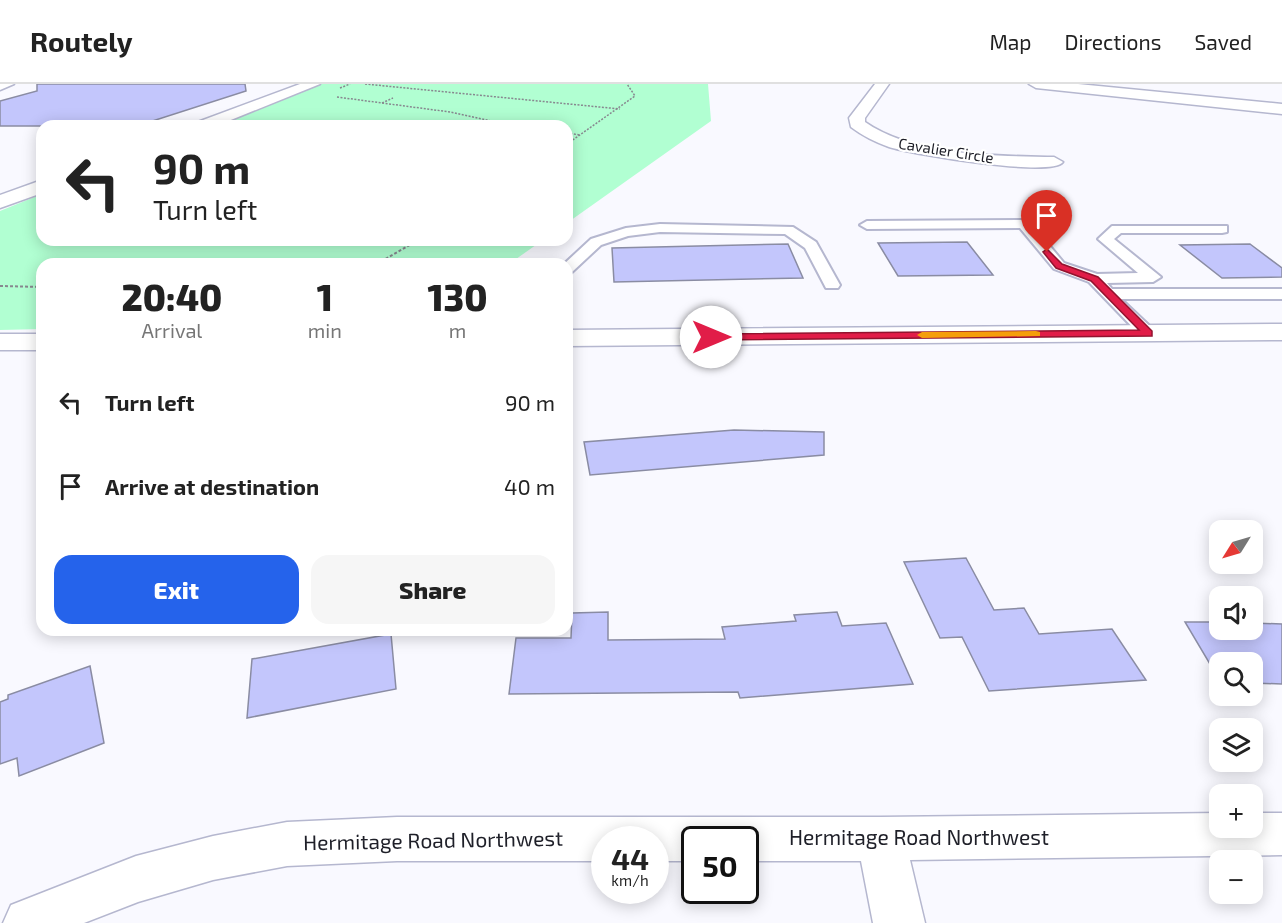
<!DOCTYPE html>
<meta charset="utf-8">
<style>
body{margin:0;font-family:"Exo 2",sans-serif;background:#f6f6f6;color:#222;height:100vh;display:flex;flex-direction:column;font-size:22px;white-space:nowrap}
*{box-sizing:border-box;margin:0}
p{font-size:20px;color:#767676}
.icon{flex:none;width:33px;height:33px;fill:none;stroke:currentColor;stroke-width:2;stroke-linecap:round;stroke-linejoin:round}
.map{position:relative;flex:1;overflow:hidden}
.sheet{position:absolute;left:36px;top:174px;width:537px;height:378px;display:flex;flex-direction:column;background:#fff;border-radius:18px;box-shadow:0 3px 15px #0003}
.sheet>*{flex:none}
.hud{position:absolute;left:36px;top:36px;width:537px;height:126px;border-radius:18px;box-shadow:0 3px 15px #0003;background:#fff;color:#222;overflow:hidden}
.needle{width:39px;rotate:233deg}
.fabs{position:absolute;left:1209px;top:436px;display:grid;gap:12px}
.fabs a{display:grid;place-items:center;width:54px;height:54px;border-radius:12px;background:#fff;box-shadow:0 3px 15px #0003;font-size:30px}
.speed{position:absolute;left:591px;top:742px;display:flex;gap:12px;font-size:30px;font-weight:700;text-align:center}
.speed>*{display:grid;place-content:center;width:78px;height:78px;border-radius:50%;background:#fff;box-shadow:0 3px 15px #0003;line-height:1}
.speed small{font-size:15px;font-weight:400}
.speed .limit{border:3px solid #111;border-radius:9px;background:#fff;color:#111}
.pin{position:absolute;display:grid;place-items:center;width:51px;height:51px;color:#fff;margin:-62px -26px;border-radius:50% 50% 50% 0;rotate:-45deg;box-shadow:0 0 6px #0007}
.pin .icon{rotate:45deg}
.me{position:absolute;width:66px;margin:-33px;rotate:90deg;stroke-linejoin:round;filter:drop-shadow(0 0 4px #0008)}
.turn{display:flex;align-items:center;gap:21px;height:126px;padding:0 18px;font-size:27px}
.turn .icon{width:78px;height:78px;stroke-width:2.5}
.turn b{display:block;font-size:42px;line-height:51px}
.eta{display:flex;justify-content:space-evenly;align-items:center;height:102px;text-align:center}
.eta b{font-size:36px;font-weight:800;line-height:42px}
.cta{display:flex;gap:12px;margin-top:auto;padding:12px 18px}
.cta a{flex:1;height:69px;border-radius:18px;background:#2563eb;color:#fff;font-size:24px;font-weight:800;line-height:69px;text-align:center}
.cta a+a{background:#f6f6f6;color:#222}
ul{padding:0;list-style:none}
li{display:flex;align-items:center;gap:18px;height:84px;padding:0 18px}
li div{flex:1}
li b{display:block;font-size:22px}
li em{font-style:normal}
header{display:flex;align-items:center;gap:36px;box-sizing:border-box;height:84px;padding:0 30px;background:#fff;border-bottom:2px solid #e0e0e0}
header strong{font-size:28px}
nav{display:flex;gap:33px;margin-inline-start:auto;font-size:21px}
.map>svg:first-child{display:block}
</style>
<header>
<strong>Routely</strong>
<nav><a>Map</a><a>Directions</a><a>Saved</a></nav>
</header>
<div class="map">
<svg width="1282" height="839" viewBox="0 0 1282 839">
<rect width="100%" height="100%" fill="#f9f9ff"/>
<g fill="#b1ffd2">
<path d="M 321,0 L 708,0 L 711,37 L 567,139 L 567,42 L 215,42 Z"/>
<path d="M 42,110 L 42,156 L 543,156 L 509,180 L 42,180 L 42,245 L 0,246 L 0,127 Z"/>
</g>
<g fill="#c3c6fc" stroke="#8a8ca3" stroke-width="1.5">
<path d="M 37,0 L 245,0 L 246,7 L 137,42 L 0,42 L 0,17 L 37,7 Z"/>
<path d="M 967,158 L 993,191 L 898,192 L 878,159 Z"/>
<path d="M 788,160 L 803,194 L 614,198 L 612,164 Z"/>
<path d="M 1250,160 L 1282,184 L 1282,193 L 1222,194 L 1180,161 Z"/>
<path d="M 734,346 L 824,348 L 824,371 L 590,391 L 584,358 Z"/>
<path d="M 966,474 L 994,526 L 1024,524 L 1039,550 L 1112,545 L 1146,596 L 989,607 L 962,553 L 940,554 L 904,478 Z"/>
<path d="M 608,528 L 608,556 L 725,555 L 722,543 L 796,537 L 794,531 L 837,528 L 842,542 L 886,539 L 913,600 L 740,614 L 738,608 L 509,610 L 516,554 L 571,554 L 572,529 Z"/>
<path d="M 1185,538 L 1220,538 L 1220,546 L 1252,546 L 1252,539 L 1282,540 L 1282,600 L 1252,599 L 1252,579 L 1220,579 L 1220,597 Z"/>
<path d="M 391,550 L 396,605 L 247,634 L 252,575 Z"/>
<path d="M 90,582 L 104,659 L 19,692 L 17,674 L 0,680 L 0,618 L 8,615 L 8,611 Z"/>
</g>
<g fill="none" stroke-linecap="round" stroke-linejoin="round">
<g stroke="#b5b7cf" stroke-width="4">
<g id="service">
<path d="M 1024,136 L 1029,137 L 1064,179 L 1097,190 L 1138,189 L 1098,155 L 1112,142 L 1227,142 L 1227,148 L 1222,149 L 1121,149 L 1114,155 L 1161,193 L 1153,198 L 1107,199 L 1112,205 L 1282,205 L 1282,215 L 1121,215 L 1157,249 L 1148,254 L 1142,253 L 1089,198 L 1054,185 L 1020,144 L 867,145 L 860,141 L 867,137 Z"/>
<path d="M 660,140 L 793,143 L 816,158 L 840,201 L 838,204 L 826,204 L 805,164 L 785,150 L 660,148 L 628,152 L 601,161 L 572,188 L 567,190 L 567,180 L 564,180 L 591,155 L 626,144 Z"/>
</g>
</g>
<g stroke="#b5b7cf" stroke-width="3">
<g id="minor">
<path d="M 0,0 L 14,0 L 0,6 Z"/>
<path d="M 300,0 L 320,0 L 216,42 L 193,42 L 195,39 Z"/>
<path d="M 875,0 L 889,0 L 865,34 L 865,38 C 914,72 996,72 1054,73 L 1063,78 C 1051,94 911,70 889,63 C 875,58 863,52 851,43 L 849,34 Z"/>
<path d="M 1029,0 L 1078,0 L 1282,20 L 1282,30 L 1036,4 Z"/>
<path d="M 42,96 L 42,109 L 0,124 L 0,111 Z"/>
<path d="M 1220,729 L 1220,744 L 1252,744 L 1252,729 L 1282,729 L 1282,771 L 910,776 L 925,839 L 873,839 L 861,777 L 746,777 L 746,756 L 694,756 L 694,777 L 656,777 L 656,756 L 604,756 L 604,777 L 397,777 L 287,782 L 213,796 L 138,818 L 84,839 L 3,839 L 11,821 L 136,772 L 213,752 L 287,738 L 397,733 L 881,733 Z"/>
</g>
</g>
<g stroke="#b5b7cf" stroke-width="3">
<g id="secondary">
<path d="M 1282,240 L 1282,256 L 567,262 L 567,246 Z"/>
<rect x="0" y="250" width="42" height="16"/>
</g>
</g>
<g stroke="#87888f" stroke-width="1.5" stroke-dasharray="2 1.5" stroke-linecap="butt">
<path d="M 365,0 L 620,25"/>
<path d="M 340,4 L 350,0"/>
<path d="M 337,13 L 450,28 L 514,42"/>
<path d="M 382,19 L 393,14"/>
<path d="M 522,42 L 529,38"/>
<path d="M 567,49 L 580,51"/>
<path d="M 567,60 L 635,12 L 627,0"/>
</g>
<g stroke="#87888f" stroke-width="2" stroke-dasharray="3 2" stroke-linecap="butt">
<path d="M 377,180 L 418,156"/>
<path d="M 0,202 L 42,203"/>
</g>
<use href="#service" fill="#fff" fill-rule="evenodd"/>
<use href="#minor" fill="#fff" fill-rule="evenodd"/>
<use href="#secondary" fill="#fff" fill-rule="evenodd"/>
</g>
<path fill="#e11d48" stroke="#92132f" stroke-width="1.5" d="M 1047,165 L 1062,180 L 1098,193 L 1152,247 L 1152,252 L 711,256 L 705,253 L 711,250 L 1139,246 L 1091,197 L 1056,184 L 1043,168 Z"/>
<path fill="#f59e0b" d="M 1036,247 L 1040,248 L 1040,252 L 922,254 L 917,251 L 922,248 Z"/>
<g text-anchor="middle" stroke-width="4.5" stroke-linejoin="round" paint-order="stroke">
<g font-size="15" fill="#1e1f28" stroke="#fff">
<text transform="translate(946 67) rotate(9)" y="5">Cavalier Circle</text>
</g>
<g font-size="21" fill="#1e1f28" stroke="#fff">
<text x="919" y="761">Hermitage Road Northwest</text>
<text transform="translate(433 757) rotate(-1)" y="7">Hermitage Road Northwest</text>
</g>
</g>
</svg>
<div class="fabs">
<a><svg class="needle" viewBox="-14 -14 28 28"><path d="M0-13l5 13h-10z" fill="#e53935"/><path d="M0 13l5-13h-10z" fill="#767676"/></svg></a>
<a><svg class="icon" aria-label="sound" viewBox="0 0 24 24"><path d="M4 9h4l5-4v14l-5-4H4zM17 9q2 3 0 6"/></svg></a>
<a><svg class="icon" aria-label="search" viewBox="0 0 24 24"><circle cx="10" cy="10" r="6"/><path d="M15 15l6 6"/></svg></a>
<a><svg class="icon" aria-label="layers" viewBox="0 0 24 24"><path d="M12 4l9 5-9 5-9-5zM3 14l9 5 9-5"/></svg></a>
<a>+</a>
<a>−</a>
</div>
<div class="speed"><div>44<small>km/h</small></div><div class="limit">50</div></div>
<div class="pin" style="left:1047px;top:168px;background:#d93025"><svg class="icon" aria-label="arrive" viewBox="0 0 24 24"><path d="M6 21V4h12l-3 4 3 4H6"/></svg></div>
<svg class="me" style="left:711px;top:253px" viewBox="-20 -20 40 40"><circle r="19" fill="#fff"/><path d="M0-13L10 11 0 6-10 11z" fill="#e11d48"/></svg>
<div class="hud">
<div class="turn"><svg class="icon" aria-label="left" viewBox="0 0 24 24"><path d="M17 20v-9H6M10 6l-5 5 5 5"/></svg><div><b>90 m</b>Turn left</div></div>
</div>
<section class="sheet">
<div class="eta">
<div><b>20:40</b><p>Arrival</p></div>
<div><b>1</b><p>min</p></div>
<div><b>130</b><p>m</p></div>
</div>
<ul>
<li><svg class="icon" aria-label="left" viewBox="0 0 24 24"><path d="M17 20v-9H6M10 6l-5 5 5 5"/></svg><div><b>Turn left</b></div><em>90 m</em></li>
<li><svg class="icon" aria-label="arrive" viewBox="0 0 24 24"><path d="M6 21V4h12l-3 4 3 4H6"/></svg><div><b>Arrive at destination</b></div><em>40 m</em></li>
</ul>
<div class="cta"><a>Exit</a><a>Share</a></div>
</section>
</div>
